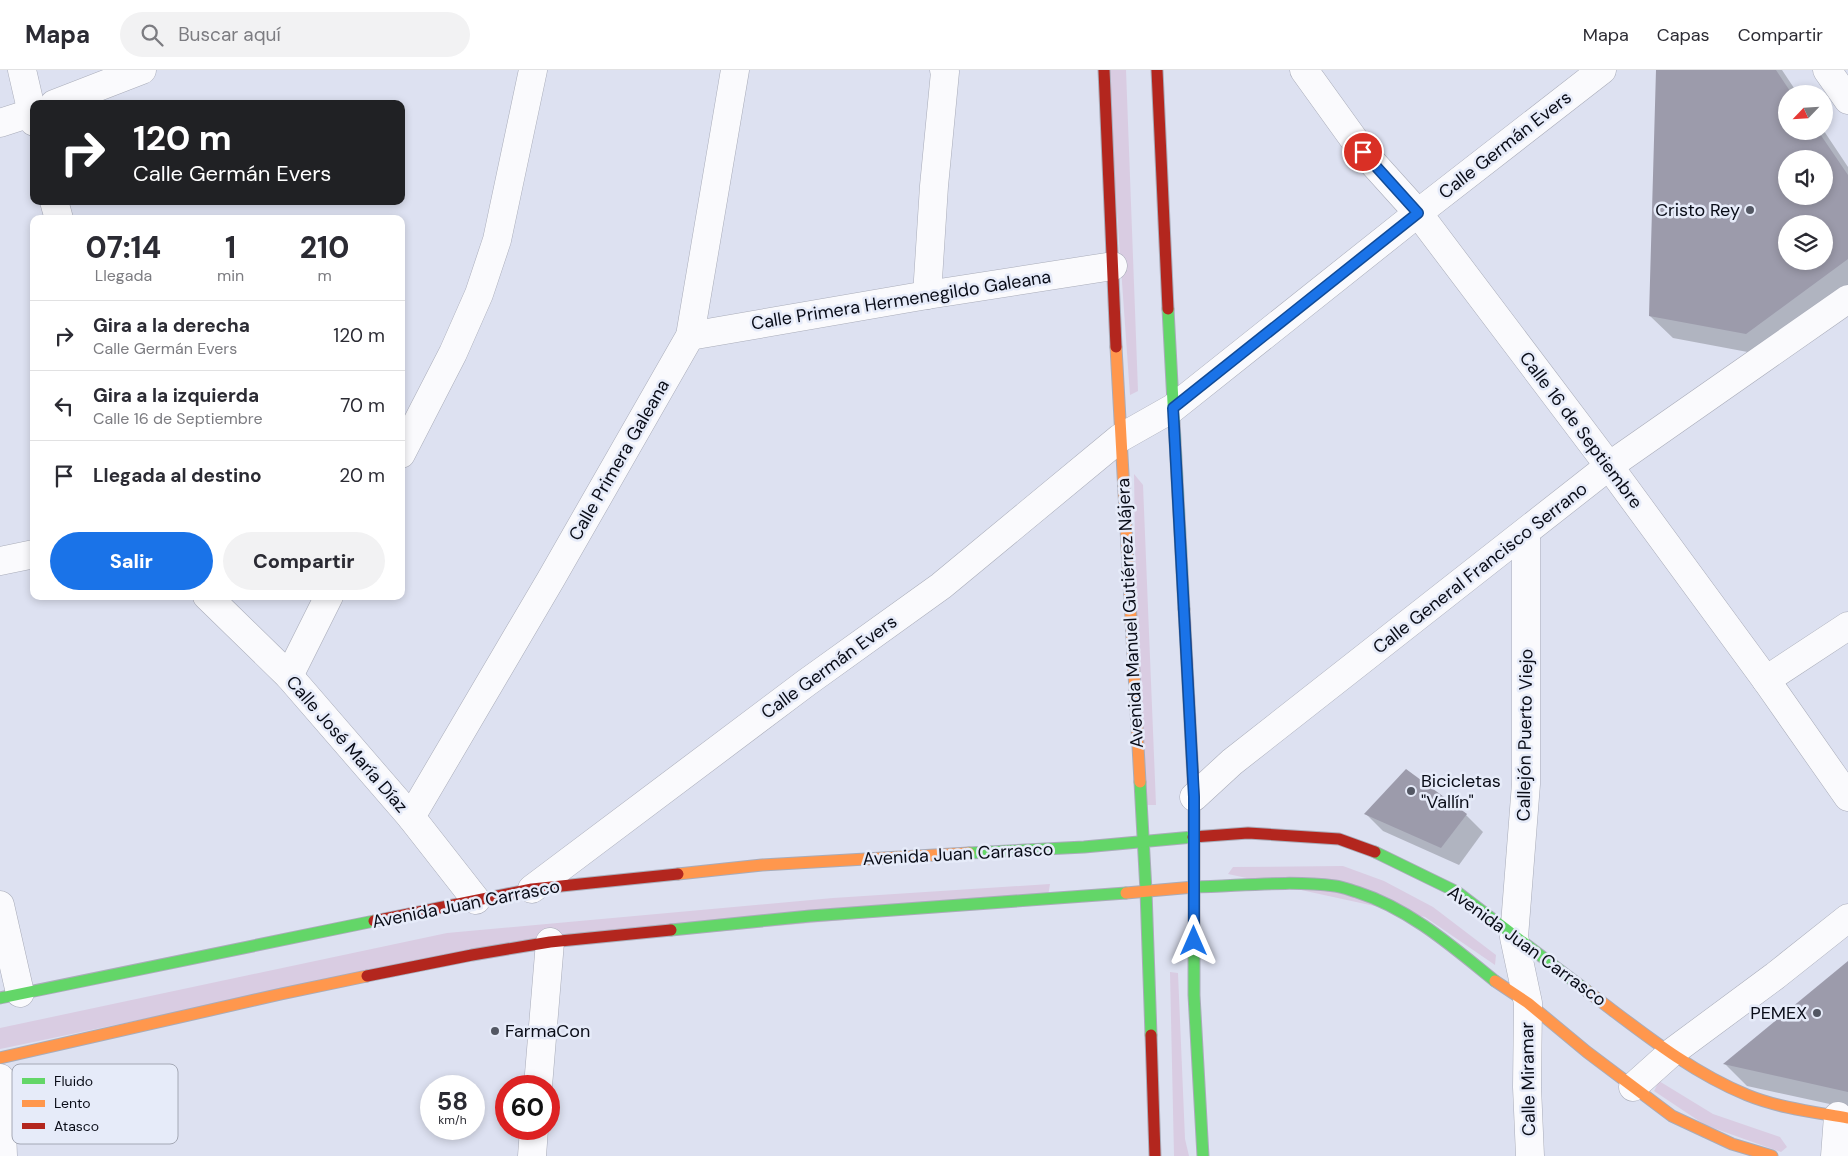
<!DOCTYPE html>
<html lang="es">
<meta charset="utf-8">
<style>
body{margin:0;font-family:"DM Sans",sans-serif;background:#f2f2f3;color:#2b2b33;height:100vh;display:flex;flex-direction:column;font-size:19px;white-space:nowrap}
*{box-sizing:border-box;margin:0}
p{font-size:16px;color:#7c7c81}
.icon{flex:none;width:28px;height:28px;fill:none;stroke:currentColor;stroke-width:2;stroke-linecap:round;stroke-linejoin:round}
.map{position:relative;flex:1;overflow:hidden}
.side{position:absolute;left:30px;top:145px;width:375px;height:385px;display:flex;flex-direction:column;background:#fff;border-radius:10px;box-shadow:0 2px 8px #0003}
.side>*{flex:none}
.top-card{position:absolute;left:30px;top:30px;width:375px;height:105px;border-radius:10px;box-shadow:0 2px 8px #0003;background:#202124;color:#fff;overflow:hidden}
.needle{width:32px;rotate:245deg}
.tools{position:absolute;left:1778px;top:15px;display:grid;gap:10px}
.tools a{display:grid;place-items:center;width:55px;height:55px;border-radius:50%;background:#fff;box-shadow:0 2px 8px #0003;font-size:25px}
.speed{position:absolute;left:420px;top:1005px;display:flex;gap:10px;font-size:25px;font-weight:700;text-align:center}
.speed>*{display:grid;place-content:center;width:65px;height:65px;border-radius:50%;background:#fff;box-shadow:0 2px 8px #0003;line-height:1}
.speed small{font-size:12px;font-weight:400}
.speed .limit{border:8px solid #d22;background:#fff;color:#111}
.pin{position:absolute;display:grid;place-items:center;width:42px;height:42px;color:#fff;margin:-21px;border:2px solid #fff;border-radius:50%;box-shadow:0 1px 5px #0007}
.me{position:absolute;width:55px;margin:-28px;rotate:0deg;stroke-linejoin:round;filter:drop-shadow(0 0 4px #0008)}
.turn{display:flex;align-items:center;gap:18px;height:105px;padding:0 20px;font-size:22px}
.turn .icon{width:65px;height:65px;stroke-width:2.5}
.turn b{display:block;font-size:35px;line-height:42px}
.eta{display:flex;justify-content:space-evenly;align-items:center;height:85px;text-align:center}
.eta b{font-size:30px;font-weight:800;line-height:35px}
.action{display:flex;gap:10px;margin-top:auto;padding:10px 20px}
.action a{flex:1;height:58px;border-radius:30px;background:#1a73e8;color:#fff;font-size:20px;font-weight:800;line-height:58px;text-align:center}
.action a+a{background:#f2f2f3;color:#2b2b33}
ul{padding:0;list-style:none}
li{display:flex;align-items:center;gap:15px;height:70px;padding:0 20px;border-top:1px solid #e1e1e2}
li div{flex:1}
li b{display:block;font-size:19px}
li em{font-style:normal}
header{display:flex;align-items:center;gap:30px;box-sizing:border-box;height:70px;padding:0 25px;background:#fff;border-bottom:1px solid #e1e1e2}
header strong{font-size:24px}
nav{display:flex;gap:28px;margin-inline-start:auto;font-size:18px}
.search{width:350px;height:45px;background:#f2f2f3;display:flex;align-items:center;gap:12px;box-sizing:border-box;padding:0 18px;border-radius:28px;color:#7c7c81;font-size:19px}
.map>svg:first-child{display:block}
</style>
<header>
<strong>Mapa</strong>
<div class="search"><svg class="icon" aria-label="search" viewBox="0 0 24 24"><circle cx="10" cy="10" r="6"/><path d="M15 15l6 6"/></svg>Buscar aquí</div>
<nav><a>Mapa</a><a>Capas</a><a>Compartir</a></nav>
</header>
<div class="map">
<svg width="1848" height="1086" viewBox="0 0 1848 1086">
<rect width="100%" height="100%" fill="#dde1f1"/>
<g fill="#d9cce2">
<path d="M 1107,0 L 1126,0 L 1138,321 L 1130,325 Z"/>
<path d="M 1134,404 L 1143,415 L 1156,735 L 1139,735 Z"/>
<path d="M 1343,796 L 1384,811 L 1433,837 L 1496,885 L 1495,895 L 1425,847 L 1228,804 L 1233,797 Z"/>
<path d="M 1050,814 L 1047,832 L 445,886 L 0,979 L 0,958 L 447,863 L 833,828 Z"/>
<path d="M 1170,902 L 1178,903 L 1185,1069 L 1189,1086 L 1174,1086 Z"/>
<path d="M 1659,1011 L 1713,1044 L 1780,1067 L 1787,1077 L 1781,1082 L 1705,1055 L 1654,1021 Z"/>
</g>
<g fill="#0003" fill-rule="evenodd">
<path d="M 1657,0 L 1782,0 L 1798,24 L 1786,24 L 1786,61 L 1824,61 L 1848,97 L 1848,228 L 1769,286 L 1673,268 L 1650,246 ZM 1786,89 L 1824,89 L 1824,126 L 1786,126 ZM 1786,154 L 1824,154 L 1824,191 L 1786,191 Z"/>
<path d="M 1366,744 L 1466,745 L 1483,762 L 1459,795 L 1383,761 Z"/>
<path d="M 1848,893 L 1848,1038 L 1747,1016 L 1725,994 Z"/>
</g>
<g fill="#9c9bab" fill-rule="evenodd">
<path d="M 1656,0 L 1776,0 L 1792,24 L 1786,24 L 1786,61 L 1818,61 L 1848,105 L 1848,189 L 1746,264 L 1649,246 ZM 1786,89 L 1824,89 L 1824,126 L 1786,126 ZM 1786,154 L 1824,154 L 1824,191 L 1786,191 Z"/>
<path d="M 1406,699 L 1467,744 L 1441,778 L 1364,744 Z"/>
<path d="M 1848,891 L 1848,1022 L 1723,994 Z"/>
</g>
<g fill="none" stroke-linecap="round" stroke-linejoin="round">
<g stroke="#a9acb9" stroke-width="29">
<g id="street">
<path d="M 22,0 L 34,52"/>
<path d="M 1304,0 L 1363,82 L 1418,143 L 1609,396 L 1766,610 L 1848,727"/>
<path d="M 1827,0 L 1848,30"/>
<path d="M 54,34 L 142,0"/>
<path d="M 0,53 L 34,42"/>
<path d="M 54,131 L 59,149"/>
<path d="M 927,225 L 934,116 L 945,2 L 944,0"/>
<path d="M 690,266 L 927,225 L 1113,196"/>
<path d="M 401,384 L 453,283 L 479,224 L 497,170 L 533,0"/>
<path d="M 1526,463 L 1526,714 L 1514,867 L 1528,933 L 1527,1017 L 1530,1086"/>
<path d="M 0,491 L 34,484"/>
<path d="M 207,526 L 289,606 L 411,747 L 476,830"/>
<path d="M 289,606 L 329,526"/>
<path d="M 1766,610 L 1848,556"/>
<path d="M 1194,727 L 1232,692 L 1609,396 L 1848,229"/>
<path d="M 411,747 L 551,509 L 690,266 L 735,0"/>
<path d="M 532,819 L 806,613 L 941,516 L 1120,368 L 1173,338 L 1418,143 L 1602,0"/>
<path d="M 0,835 L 20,923"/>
<path d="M 0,1008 L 3,1086"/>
<path d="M 538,1016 L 550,872"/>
<path d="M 1633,1017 L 1671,983 L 1775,906 L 1848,848"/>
<path d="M 532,1086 L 534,1059"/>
<path d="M 1835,1086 L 1838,1046"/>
</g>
</g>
<g stroke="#a9acb9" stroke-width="13">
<g id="fast">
<path d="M 1168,239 L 1184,539"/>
<path d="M 1140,712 L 1146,821 L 1151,965"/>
<path d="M 1375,782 L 1457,822 L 1587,921"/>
<path d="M 969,783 L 1084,777 L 1193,767"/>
<path d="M 1194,817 C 1240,816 1289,810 1335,816 C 1343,817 1350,820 1357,822 C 1410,839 1453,877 1495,911"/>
<path d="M 671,860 L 810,846 L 1126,823"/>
<path d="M 1194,873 L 1194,925 L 1203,1086"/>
<path d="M 0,928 L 374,851"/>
</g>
</g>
<g stroke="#a9acb9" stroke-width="13">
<g id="slow">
<path d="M 1116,277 L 1140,712"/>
<path d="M 678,804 L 762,795 L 969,783"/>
<path d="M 1126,823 L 1194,817"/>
<path d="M 1495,911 L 1528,933 L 1587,982 L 1672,1046 L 1732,1074 L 1772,1086"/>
<path d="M 1587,921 C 1638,959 1688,1001 1747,1025 C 1779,1038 1814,1042 1848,1048"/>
<path d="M 0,988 L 281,924 L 367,906"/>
</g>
</g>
<g stroke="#a9acb9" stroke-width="13">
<g id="jam">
<path d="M 1104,0 L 1116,277"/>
<path d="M 1157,0 L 1168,239"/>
<path d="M 1184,539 L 1194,727 L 1194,873"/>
<path d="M 1193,767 L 1248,763 L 1339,769 L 1375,782"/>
<path d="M 374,851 L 532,819 L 678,804"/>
<path d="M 367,906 L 472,885 L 550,872 L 671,860"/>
<path d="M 1151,965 L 1155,1086"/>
</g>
</g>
<use href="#street" stroke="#fafafd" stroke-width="28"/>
<use href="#fast" stroke="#63d668" stroke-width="11"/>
<use href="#slow" stroke="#ff974d" stroke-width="11"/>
<use href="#jam" stroke="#b3261e" stroke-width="11"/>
</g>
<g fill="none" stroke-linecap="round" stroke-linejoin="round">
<g stroke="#114b97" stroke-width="12">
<path id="route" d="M 1194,871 L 1194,727 L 1173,338 L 1418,143 L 1363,82"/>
</g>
<use href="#route" stroke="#1a73e8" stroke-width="9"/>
</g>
<g fill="#535763" stroke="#e6ebf9" stroke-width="2">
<circle cx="1750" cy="140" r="5"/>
<circle cx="1411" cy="721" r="5"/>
<circle cx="1817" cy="943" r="5"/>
<circle cx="495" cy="961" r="5"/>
</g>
<g text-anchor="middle" stroke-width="5" stroke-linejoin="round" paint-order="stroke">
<g font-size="18" fill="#090c17" stroke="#e6ebf9">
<text transform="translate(1505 75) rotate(-38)" y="6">Calle Germán Evers</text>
<text transform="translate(901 230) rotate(-9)" y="6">Calle Primera Hermenegildo Galeana</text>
<text transform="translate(1581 360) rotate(53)" y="6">Calle 16 de Septiembre</text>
<text transform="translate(619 390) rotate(-60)" y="6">Calle Primera Galeana</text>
<text transform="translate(1480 498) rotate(-38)" y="6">Calle General Francisco Serrano</text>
<text transform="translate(1130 543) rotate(-93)" y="6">Avenida Manuel Gutiérrez Nájera</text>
<text transform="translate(829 597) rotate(-36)" y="6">Calle Germán Evers</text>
<text transform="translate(1525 665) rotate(-89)" y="6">Callejón Puerto Viejo</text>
<text transform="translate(347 674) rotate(49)" y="6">Calle José María Díaz</text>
<text transform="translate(958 784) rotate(-3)" y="6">Avenida Juan Carrasco</text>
<text transform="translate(466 834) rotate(-11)" y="6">Avenida Juan Carrasco</text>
<text transform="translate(1527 876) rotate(36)" y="6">Avenida Juan Carrasco</text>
<text transform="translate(1528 1009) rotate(-91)" y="6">Calle Miramar</text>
</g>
<g font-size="18" fill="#090c17" stroke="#e6ebf9" text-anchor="end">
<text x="1740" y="146">Cristo Rey</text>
<text x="1421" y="717" text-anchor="start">Bicicletas<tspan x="1421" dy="21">"Vallín"</tspan></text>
<text x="1807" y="949">PEMEX</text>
<text x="505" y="967" text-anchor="start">FarmaCon</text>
</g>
</g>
<rect x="12" y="994" width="166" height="80" rx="8" fill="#e6ebf9" stroke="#a4a8b5" stroke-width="1"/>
<rect x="22" y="1008" width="23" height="6" fill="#63d668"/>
<rect x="22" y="1030" width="23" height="7" fill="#ff974d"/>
<rect x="22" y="1053" width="23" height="6" fill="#b3261e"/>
<g font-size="14" fill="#090c17">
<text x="54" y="1016">Fluido</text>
<text x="54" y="1038">Lento</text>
<text x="54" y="1061">Atasco</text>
</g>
</svg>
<div class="tools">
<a><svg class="needle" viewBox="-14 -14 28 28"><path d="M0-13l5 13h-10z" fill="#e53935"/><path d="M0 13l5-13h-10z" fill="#7c7c81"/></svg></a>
<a><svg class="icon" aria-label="sound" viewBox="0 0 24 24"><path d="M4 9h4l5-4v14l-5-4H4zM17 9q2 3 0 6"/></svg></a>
<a><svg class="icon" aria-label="layers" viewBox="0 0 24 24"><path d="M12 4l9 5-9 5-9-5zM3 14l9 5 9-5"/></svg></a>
</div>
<div class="speed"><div>58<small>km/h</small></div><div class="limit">60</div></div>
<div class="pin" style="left:1363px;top:82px;background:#d93025"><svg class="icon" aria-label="arrive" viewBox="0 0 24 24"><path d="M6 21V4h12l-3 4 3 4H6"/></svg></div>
<svg class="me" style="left:1194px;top:871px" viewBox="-20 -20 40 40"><path d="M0-17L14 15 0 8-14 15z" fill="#1a73e8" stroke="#fff" stroke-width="4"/></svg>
<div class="top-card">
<div class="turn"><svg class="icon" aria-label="right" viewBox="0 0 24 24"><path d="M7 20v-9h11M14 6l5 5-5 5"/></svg><div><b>120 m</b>Calle Germán Evers</div></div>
</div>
<section class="side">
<div class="eta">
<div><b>07:14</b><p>Llegada</p></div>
<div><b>1</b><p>min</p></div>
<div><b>210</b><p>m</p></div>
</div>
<ul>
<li><svg class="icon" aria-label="right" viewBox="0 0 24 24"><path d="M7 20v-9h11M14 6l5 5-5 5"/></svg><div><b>Gira a la derecha</b><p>Calle Germán Evers</p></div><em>120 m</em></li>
<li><svg class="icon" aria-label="left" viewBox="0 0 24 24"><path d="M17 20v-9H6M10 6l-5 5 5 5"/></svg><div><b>Gira a la izquierda</b><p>Calle 16 de Septiembre</p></div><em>70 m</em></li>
<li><svg class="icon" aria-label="arrive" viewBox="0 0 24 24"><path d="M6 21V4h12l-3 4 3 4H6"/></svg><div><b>Llegada al destino</b></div><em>20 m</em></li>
</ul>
<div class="action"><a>Salir</a><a>Compartir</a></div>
</section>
</div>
